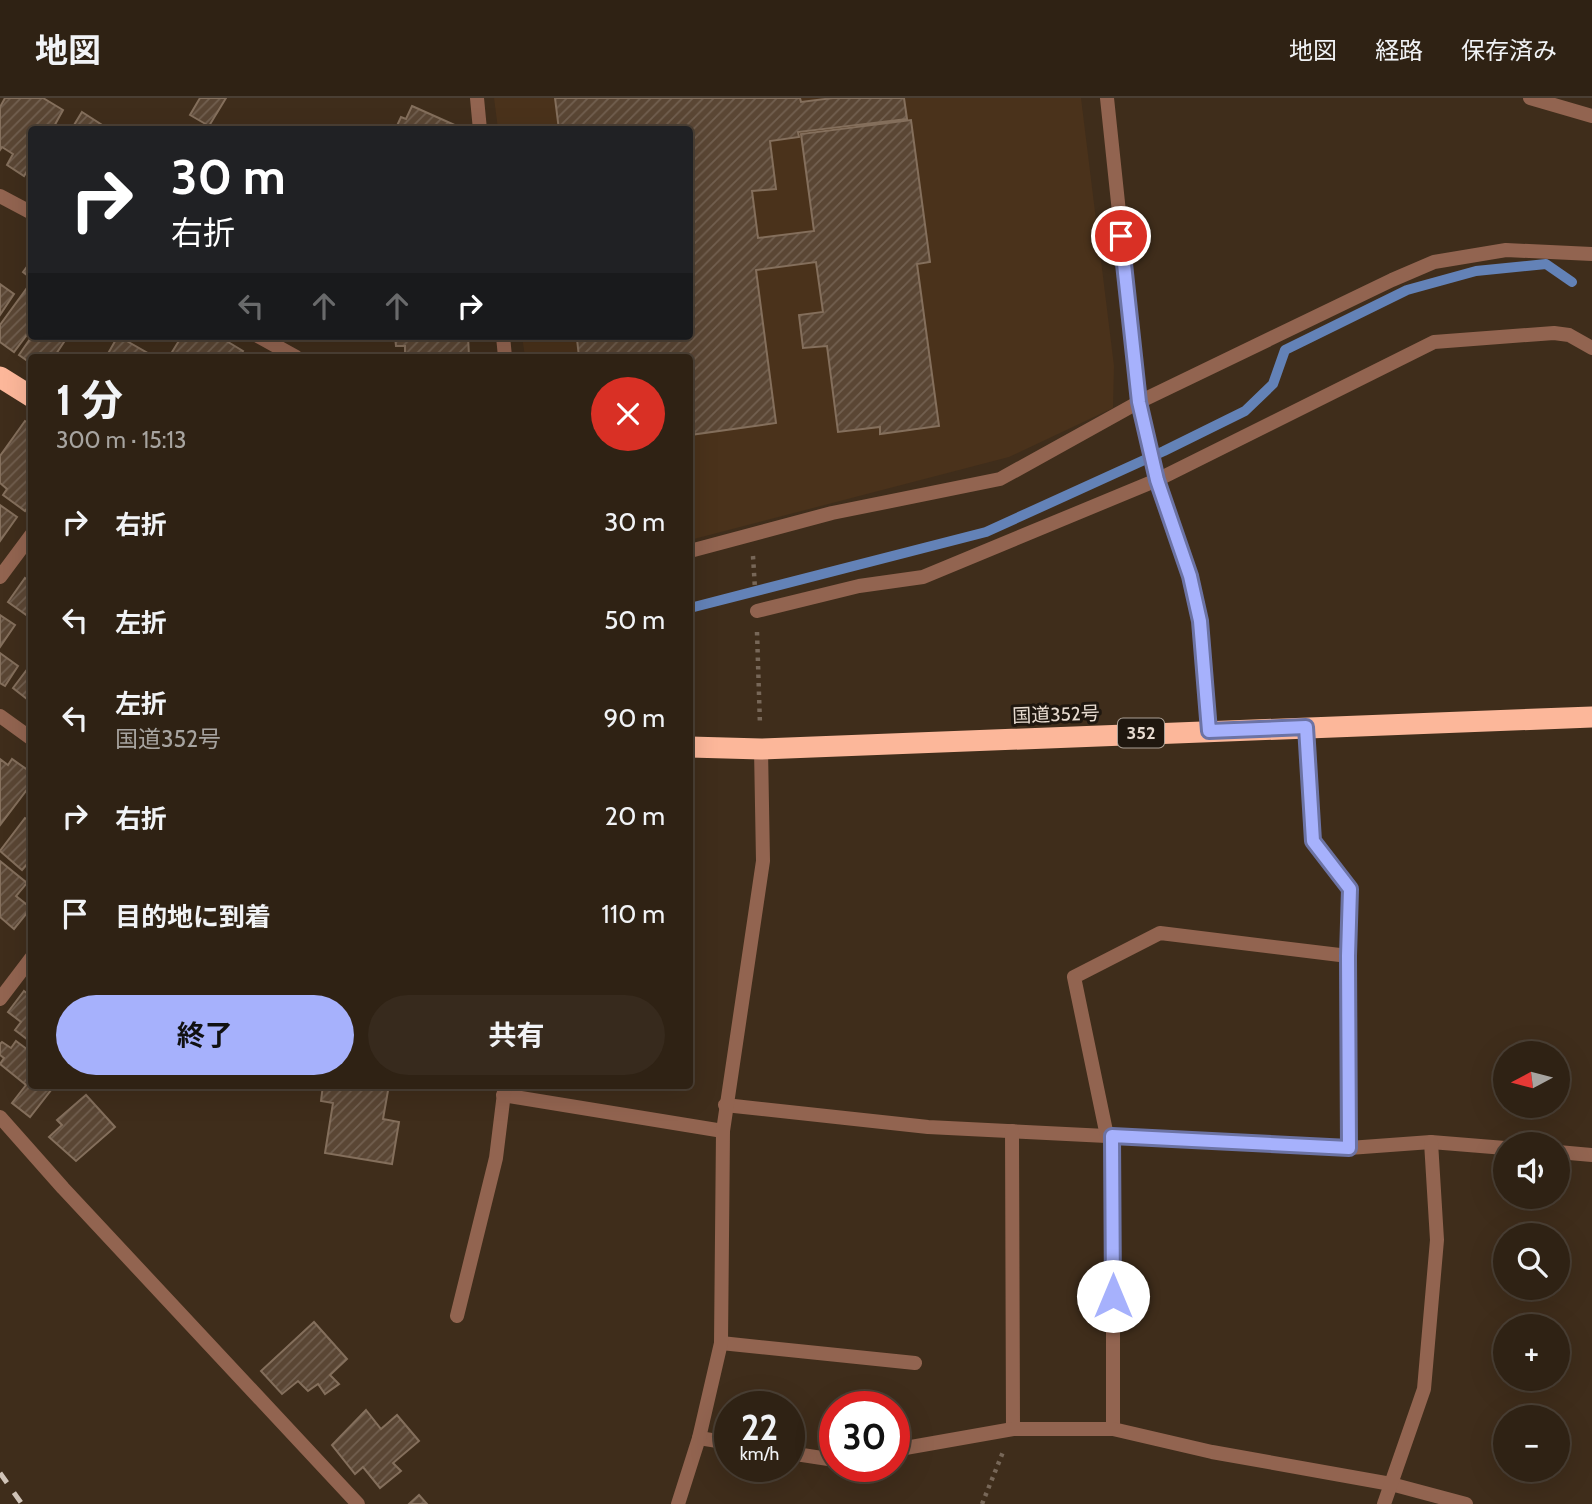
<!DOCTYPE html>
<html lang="ja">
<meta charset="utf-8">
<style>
body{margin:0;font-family:Cabin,"Noto Sans JP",sans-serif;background:#372a1d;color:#f1f3f6;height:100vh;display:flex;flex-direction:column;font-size:26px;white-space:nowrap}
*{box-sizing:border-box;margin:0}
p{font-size:23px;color:#a7a4a0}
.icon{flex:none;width:38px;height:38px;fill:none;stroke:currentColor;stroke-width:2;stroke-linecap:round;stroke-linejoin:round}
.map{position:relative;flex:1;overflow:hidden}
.drawer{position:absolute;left:28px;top:256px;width:665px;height:735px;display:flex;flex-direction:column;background:#2f2214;border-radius:7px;box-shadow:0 7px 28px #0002,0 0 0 2px #4a3f34}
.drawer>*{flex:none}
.banner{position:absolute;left:28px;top:28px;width:665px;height:214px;border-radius:7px;box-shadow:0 7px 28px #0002,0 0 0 2px #4a3f34;background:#202124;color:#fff;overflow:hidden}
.needle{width:46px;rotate:263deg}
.buttons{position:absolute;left:1493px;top:943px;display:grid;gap:14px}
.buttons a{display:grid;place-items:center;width:77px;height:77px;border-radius:50%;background:#2f2214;box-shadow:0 7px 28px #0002,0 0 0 2px #4a3f34;font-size:35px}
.speed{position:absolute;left:714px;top:1293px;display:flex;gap:14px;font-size:35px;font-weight:700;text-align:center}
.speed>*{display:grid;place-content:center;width:91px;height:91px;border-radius:50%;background:#2f2214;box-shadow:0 7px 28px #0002,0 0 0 2px #4a3f34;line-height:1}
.speed small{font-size:18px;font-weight:400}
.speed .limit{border:10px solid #d22;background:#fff;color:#111}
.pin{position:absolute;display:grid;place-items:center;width:60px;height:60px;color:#fff;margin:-30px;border:4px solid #fff;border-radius:50%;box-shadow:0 2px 7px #0007}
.me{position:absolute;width:77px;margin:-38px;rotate:0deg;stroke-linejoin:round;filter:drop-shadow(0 0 5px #0008)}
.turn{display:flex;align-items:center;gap:24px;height:147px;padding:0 28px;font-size:32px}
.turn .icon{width:91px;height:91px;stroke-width:2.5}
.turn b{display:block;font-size:49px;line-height:60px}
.lanes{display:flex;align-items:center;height:66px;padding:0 28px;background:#0003;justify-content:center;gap:35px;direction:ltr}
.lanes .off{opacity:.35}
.round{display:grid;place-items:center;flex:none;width:74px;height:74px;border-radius:37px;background:#372a1d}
.head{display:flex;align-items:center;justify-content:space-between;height:119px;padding:0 28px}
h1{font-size:42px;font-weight:700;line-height:52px}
.primary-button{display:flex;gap:14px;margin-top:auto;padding:14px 28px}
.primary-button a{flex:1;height:80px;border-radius:42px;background:#a6b1fc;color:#111;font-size:28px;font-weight:700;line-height:80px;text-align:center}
.primary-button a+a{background:#372a1d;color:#f1f3f6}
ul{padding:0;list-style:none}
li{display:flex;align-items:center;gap:21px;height:98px;padding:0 28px}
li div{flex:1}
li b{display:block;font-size:26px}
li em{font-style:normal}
header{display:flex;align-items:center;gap:42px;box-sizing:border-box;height:98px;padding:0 35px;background:#2f2214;border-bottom:2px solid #4a3f34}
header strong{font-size:33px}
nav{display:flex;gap:38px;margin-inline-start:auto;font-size:24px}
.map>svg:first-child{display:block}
</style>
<header>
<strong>地図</strong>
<nav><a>地図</a><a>経路</a><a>保存済み</a></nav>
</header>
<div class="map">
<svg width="1592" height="1406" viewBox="0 0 1592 1406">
<defs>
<pattern id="building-hatch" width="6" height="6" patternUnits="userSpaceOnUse" patternTransform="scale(1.75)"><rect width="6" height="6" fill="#5a4634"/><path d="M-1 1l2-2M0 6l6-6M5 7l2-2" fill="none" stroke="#726050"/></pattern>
</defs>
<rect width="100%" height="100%" fill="#3f2d1b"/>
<path fill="#4a321b" d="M 494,0 L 1081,0 L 1114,268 L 1113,310 L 1009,359 L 690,442 L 690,259 L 525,259 L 522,238 L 690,238 L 690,32 L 498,31 Z"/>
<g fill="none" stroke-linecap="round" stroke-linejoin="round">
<path stroke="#6382b7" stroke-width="10" d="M 690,510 L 986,434 L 1164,353 L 1245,313 L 1273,286 L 1285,252 L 1407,192 L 1476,173 L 1546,166 L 1572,184"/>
</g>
<g fill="url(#building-hatch)" stroke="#846f5c" stroke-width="2">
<path d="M 5,0 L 43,0 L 63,12 L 52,32 L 32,32 L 32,65 L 24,78 L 7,67 L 13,56 L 2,49 L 0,52 L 0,9 Z"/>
<path d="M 200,0 L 226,0 L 209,28 L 190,17 Z"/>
<path d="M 555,0 L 800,0 L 801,4 L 833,0 L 904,0 L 907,21 L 798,34 L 799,39 L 770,43 L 776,91 L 752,93 L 758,140 L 814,133 L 801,36 L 911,22 L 930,164 L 917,166 L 939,328 L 880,336 L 880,329 L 838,334 L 827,248 L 803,250 L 799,217 L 823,214 L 816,164 L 756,172 L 776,325 L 690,337 L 690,259 L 579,259 L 577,241 L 586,238 L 690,238 L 690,32 L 559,32 Z"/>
<path d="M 412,8 L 457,28 L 455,32 L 395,32 L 401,19 L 406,21 Z"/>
<path d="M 82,14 L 110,32 L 71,32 Z"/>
<path d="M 32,162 L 32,181 L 23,174 Z"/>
<path d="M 32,183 L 32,230 L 14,254 L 0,244 L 0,227 Z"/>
<path d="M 0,186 L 14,196 L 0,217 Z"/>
<path d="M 32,238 L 68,238 L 54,259 L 32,259 L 32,266 L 19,257 Z"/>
<path d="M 118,238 L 151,257 L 150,259 L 106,259 Z"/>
<path d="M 182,238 L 218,238 L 243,253 L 239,259 L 169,259 Z"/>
<path d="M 395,238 L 468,238 L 469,258 L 405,259 L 405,248 L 396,248 Z"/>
<path d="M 25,323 L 32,327 L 32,404 L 25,413 L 3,397 L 7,391 L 0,385 L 0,358 Z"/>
<path d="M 0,407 L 17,419 L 0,443 Z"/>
<path d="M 25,480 L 32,485 L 32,521 L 8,504 Z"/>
<path d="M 0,517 L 15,527 L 0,549 Z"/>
<path d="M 0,555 L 18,568 L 5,588 L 0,585 Z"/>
<path d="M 32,565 L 32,605 L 13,590 Z"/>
<path d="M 0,661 L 8,667 L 12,661 L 32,675 L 32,685 L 0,727 Z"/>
<path d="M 25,720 L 32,724 L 32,767 L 28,765 L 22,772 L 0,753 Z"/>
<path d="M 0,763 L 27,785 L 16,798 L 31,810 L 14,831 L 0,819 Z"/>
<path d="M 24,893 L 32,899 L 32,945 L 15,932 L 21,924 L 8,914 Z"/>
<path d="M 16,943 L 32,955 L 32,987 L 55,987 L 30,1019 L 12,1005 L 26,987 L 0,966 L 4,960 L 0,957 L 0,946 L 2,944 L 11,950 Z"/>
<path d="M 323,987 L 389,987 L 383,1021 L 399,1024 L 392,1066 L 325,1055 L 333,1005 L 321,1003 Z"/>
<path d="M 86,997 L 115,1029 L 76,1063 L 49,1039 L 62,1027 L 57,1022 Z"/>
<path d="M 314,1224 L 347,1261 L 330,1277 L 339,1286 L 325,1296 L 318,1286 L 308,1293 L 298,1283 L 282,1296 L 261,1273 Z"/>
<path d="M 366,1312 L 381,1331 L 397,1317 L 419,1343 L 393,1365 L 401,1373 L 380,1390 L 363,1369 L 355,1376 L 332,1347 Z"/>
<path d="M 419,1397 L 427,1406 L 409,1406 Z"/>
</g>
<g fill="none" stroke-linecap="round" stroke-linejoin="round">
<g stroke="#776758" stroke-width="4.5" stroke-dasharray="3.5 5" stroke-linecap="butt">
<path d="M 753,458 L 755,491"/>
<path d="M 757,534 L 760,627"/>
<path d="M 982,1406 L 1003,1354"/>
</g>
<path stroke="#926450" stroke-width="14" d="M 1530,0 L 1592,18"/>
<g stroke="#926450" stroke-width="14">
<path d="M 477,0 L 480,32"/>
<path d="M 1107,0 L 1139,304 L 1157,382 L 1190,478 L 1200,523 L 1209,633"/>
<path d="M 0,98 L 32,115"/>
<path d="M 258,238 L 296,259"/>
<path d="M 503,238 L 505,259"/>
<path d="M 690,453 L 832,415 L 1000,381 L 1139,304 L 1392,182 L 1434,164 L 1506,152 L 1592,156"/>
<path d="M 0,479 L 32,436"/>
<path d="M 757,513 L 859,488 L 923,479 L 1157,382 L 1434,244 L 1554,235 L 1569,237 L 1592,250"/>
<path d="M 0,618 L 32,641"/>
<path d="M 1306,629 L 1313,743 L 1350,791 L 1348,858"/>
<path d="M 0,901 L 32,859"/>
<path d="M 503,997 L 723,1033"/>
<path d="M 725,1007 L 928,1029 L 1349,1050 L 1431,1044 L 1505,1050"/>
<path d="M 0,1019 L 63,1090 L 358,1406"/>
<path d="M 1012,1033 L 1013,1331"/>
<path d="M 1107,1038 L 1074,879 L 1160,835 L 1348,858 L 1349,1050"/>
<path d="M 1113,1038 L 1113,1331"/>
<path d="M 1558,1054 L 1592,1057"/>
<path d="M 457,1218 L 496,1060 L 505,987"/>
<path d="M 721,1245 L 915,1265"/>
<path d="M 699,1340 L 730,1345"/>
<path d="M 894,1352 L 1013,1331 L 1113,1331 L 1212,1354 L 1391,1386 L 1466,1406"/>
<path d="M 789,1355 L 835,1362"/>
<path d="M 678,1406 L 699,1340 L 721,1245 L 723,1033 L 763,763 L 761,651"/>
<path d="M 1384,1406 L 1424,1291 L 1437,1142 L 1431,1044"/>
</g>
<g stroke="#fcb79a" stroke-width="21">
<path d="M 0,279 L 32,299"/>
<path d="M 690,649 L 761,651 L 1592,619"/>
</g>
<path stroke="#d0c3b7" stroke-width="5" stroke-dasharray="12 12" stroke-linecap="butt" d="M 0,1375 L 22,1406"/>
</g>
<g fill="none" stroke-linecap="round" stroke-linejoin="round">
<g stroke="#6c73a4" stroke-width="18">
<path id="route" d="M 1113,1198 L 1112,1038 L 1349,1050 L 1348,858 L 1350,791 L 1313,743 L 1306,629 L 1209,633 L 1200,523 L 1190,478 L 1157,382 L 1139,304 L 1121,138"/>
</g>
<use href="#route" stroke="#a6b1fc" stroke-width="12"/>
</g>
<g text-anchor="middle" stroke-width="6" stroke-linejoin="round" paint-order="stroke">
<rect fill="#1f170f" stroke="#aba096" stroke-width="2" x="1118" y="620.5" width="46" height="29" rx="5"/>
<g font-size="18" font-weight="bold" fill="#e7dbd0">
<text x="1141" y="641">352</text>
</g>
<g font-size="19" fill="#e7dbd0" stroke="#1f170f">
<text transform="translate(1056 616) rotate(-2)" y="7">国道352号</text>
</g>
</g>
</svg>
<div class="buttons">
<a><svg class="needle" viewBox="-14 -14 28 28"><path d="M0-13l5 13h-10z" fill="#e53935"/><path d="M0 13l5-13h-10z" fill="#a7a4a0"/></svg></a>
<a><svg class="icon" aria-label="sound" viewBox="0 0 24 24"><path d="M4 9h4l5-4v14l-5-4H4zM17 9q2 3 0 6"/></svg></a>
<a><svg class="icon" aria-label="search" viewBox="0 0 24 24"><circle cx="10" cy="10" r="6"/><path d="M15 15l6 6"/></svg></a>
<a>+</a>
<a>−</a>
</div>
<div class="speed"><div>22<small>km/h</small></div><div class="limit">30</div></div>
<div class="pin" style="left:1121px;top:138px;background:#d93025"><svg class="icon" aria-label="arrive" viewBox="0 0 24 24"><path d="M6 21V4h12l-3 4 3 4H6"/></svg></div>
<svg class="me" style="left:1113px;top:1198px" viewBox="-20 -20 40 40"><circle r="19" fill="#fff"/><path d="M0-13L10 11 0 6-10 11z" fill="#a6b1fc"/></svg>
<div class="banner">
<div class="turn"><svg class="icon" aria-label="right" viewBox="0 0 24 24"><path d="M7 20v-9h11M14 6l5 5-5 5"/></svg><div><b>30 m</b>右折</div></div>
<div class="lanes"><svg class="icon off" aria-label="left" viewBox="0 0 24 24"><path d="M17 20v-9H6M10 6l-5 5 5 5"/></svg><svg class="icon off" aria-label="ahead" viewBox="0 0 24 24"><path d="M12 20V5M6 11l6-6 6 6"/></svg><svg class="icon off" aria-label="ahead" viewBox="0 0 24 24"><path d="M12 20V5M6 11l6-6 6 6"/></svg><svg class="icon" aria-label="right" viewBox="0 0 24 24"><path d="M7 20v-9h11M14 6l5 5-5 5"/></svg></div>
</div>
<section class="drawer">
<div class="head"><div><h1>1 分</h1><p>300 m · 15:13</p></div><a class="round" style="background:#d93025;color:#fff"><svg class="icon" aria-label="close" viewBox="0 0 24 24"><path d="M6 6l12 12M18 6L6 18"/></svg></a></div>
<ul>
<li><svg class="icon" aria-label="right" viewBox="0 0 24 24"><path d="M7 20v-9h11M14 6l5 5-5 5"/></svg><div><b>右折</b></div><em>30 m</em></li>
<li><svg class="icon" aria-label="left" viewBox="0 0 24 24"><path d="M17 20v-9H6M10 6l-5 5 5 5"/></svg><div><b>左折</b></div><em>50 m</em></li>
<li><svg class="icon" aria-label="left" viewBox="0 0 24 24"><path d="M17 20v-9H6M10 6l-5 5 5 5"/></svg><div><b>左折</b><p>国道352号</p></div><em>90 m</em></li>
<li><svg class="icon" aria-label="right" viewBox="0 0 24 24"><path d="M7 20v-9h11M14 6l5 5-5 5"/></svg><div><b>右折</b></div><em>20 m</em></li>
<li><svg class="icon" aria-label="arrive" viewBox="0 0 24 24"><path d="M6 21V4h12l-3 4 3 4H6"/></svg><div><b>目的地に到着</b></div><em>110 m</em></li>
</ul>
<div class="primary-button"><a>終了</a><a>共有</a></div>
</section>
</div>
